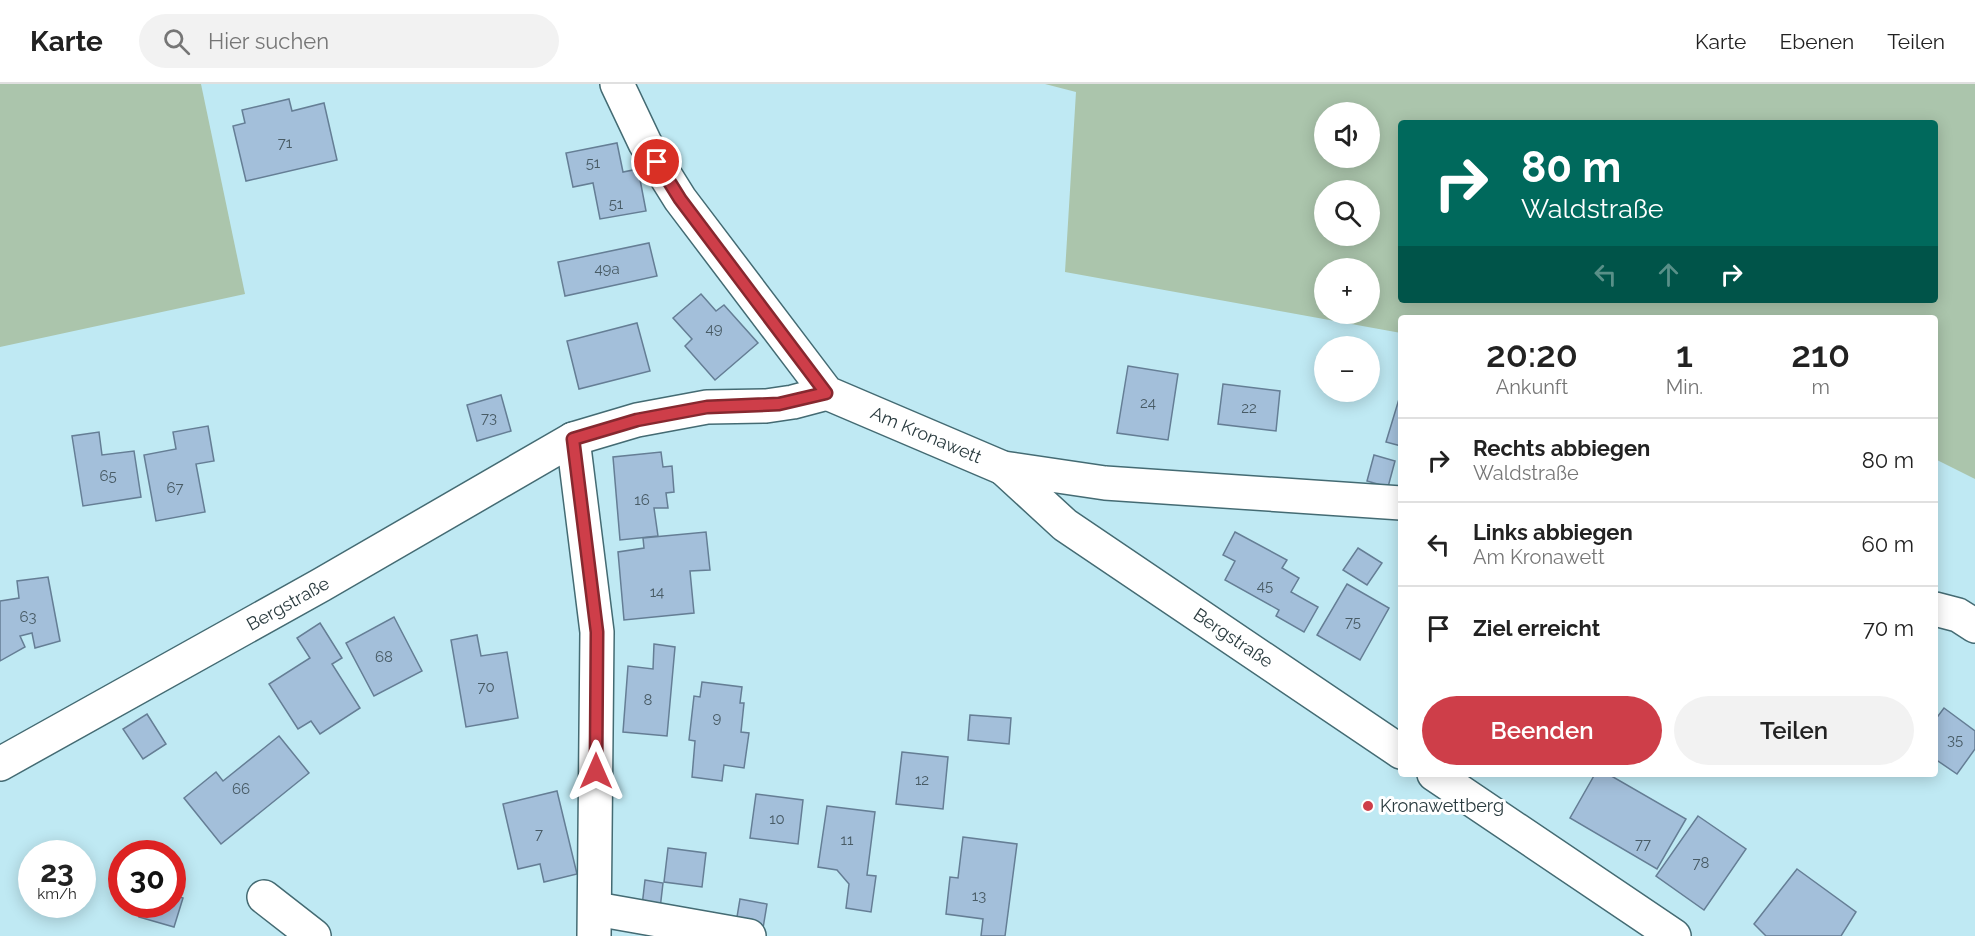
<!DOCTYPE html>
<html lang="de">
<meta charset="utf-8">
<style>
body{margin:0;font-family:Raleway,sans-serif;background:#f2f2f2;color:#222;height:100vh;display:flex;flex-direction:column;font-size:22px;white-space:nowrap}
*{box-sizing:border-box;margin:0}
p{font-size:20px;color:#767676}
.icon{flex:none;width:33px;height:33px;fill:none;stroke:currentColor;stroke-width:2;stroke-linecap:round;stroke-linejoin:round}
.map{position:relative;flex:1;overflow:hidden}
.details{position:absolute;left:1398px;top:231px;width:540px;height:462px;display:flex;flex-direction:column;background:#fff;border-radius:6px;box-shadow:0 3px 15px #0003}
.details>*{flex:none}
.hud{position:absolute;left:1398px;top:36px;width:540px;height:183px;border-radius:6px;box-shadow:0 3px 15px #0003;background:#00695c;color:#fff;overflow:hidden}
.buttons{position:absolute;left:1314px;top:18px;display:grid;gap:12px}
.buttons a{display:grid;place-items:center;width:66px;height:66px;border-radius:50%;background:#fff;box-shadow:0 3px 15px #0003;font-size:30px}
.speed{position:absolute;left:18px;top:756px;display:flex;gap:12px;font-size:30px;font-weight:700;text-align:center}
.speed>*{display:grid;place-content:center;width:78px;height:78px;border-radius:50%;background:#fff;box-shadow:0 3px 15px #0003;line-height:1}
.speed small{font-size:15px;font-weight:400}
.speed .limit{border:9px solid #d22;background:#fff;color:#111}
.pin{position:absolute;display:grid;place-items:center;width:51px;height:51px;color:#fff;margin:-26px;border:3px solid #fff;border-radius:50%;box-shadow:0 2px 6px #0007}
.me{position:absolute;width:66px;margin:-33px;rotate:0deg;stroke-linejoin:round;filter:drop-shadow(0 0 4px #0008)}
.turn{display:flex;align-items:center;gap:21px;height:126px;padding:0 24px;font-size:27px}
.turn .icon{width:78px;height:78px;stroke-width:2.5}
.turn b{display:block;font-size:42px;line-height:51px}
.lanes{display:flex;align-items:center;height:57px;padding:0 24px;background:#0003;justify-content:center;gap:30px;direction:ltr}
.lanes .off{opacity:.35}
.eta{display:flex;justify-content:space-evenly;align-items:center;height:102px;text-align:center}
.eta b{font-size:36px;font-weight:600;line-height:42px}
.primary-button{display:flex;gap:12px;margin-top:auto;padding:12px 24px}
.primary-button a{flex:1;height:69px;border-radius:36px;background:#ce3e49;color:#fff;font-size:24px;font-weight:600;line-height:69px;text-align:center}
.primary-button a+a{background:#f2f2f2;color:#222}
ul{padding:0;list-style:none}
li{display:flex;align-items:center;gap:18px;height:84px;padding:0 24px;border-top:2px solid #e0e0e0}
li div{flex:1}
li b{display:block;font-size:22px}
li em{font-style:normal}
header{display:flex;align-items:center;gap:36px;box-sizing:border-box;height:84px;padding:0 30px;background:#fff;border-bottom:2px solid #e0e0e0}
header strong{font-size:28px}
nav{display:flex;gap:33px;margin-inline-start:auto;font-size:21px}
.search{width:420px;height:54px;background:#f2f2f2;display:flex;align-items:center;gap:15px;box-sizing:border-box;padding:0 21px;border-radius:33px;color:#767676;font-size:22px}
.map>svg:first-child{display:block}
</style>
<header>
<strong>Karte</strong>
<div class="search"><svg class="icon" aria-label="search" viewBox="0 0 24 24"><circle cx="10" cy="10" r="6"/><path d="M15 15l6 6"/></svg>Hier suchen</div>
<nav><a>Karte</a><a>Ebenen</a><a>Teilen</a></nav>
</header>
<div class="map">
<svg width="1975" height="852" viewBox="0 0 1975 852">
<rect width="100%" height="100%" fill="#bfe9f3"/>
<g fill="#abc5ac" fill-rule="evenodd">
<path d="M 0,0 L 201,0 L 245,210 L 0,263 Z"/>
<path d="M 1045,0 L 1975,0 L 1975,395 L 1935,375 L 1935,234 L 1401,234 L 1401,249 L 1065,188 L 1076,8 ZM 1324,28 L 1370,28 L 1370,74 L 1324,74 ZM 1401,39 L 1935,39 L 1935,216 L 1401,216 ZM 1324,106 L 1370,106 L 1370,152 L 1324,152 ZM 1324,184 L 1370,184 L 1370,230 L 1324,230 Z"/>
</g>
<g fill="#a3bfda" stroke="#657e95" stroke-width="1.5">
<path d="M 289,15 L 292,27 L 324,19 L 337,76 L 246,97 L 233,42 L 245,39 L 242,26 Z"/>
<path d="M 617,59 L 623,88 L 638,85 L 646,127 L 600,135 L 593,99 L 573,103 L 566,69 Z"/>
<path d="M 649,159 L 657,192 L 565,212 L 558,178 Z"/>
<path d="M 701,210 L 716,227 L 724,221 L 758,259 L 715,296 L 685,262 L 692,255 L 673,234 Z"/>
<path d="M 637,239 L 650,287 L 579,305 L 567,257 Z"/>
<path d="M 1128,282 L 1178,290 L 1168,356 L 1117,349 Z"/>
<path d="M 1223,300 L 1280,307 L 1276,347 L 1218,340 Z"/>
<path d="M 501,311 L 511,347 L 477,357 L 467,321 Z"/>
<path d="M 1399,315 L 1401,316 L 1401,362 L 1386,358 Z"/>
<path d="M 208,342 L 214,377 L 196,380 L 205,428 L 156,437 L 144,371 L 176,365 L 173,348 Z"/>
<path d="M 99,348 L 102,371 L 134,367 L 141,413 L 83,422 L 72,352 Z"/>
<path d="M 661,368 L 663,383 L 672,382 L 674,408 L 666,409 L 668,424 L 654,424 L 658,452 L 620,456 L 613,373 Z"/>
<path d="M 1374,371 L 1395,377 L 1388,403 L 1367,397 Z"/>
<path d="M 706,448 L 710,486 L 690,487 L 694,529 L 624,536 L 618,468 L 644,464 L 643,454 Z"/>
<path d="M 1235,448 L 1287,476 L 1282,484 L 1299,494 L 1291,508 L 1318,523 L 1304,548 L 1276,532 L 1279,526 L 1225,496 L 1235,477 L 1223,471 Z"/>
<path d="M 1358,464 L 1382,479 L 1367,501 L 1343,486 Z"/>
<path d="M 48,493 L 60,557 L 35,564 L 32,549 L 20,552 L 25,563 L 0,577 L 0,517 L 19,514 L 17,497 Z"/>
<path d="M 1347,500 L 1389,524 L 1360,576 L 1317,551 Z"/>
<path d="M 394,533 L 422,587 L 374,612 L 346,559 Z"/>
<path d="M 320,539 L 342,574 L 332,580 L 360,624 L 320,650 L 311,637 L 298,645 L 269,600 L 310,574 L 297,554 Z"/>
<path d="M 477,551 L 481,572 L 507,568 L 518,634 L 466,643 L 451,556 Z"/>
<path d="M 654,560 L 675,563 L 667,652 L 623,648 L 628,582 L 653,585 Z"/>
<path d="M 702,598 L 742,603 L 740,619 L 744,619 L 741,648 L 749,649 L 744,684 L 724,681 L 722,697 L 692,693 L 695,657 L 689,656 L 694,612 L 700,613 Z"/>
<path d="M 1944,624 L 1975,647 L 1975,665 L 1957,690 L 1935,675 L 1935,636 Z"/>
<path d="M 147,630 L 166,660 L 143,675 L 123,645 Z"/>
<path d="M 970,631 L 1011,634 L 1009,660 L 968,656 Z"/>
<path d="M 279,652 L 309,689 L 221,760 L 184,714 L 216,688 L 223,697 Z"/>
<path d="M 902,668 L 948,673 L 943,725 L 896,720 Z"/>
<path d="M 1595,690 L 1608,690 L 1686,735 L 1657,785 L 1570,734 Z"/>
<path d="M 557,707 L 577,790 L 544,798 L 540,780 L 518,785 L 503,720 Z"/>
<path d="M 756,710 L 803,716 L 798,760 L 750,754 Z"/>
<path d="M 827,722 L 875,728 L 867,791 L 876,792 L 871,828 L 846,824 L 849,800 L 837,786 L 818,783 Z"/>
<path d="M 1698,732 L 1746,765 L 1704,826 L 1656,792 Z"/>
<path d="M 963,753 L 1017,760 L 1005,852 L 981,852 L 983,835 L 946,830 L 950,793 L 958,794 Z"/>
<path d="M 668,764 L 706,769 L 702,803 L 664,798 Z"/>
<path d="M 1797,785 L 1856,828 L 1841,852 L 1766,852 L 1754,840 Z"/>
<path d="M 645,796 L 663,799 L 660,825 L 642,822 Z"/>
<path d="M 172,811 L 183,814 L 174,843 L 139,833 L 143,820 L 172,820 Z"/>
<path d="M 740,815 L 767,820 L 763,844 L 736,839 Z"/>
</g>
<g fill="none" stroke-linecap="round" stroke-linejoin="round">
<g stroke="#446b73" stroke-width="36">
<g id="minor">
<path d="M 617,0 L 645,59 L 680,115 L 827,309 L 1003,384 L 1105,399 L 1401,419"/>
<path d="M 573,355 L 597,548 L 594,852"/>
<path d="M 1003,384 L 1065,441 L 1401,668"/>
<path d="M 1935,525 L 1958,531 L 1975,542"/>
<path d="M 0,680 L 321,501 L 573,355 L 637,336 L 707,323 L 766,322 L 793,318 L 827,309"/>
<path d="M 1434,690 L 1674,852"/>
<path d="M 264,813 L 314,852"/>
<path d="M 596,825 L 749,852"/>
</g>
</g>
<use href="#minor" stroke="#fff" stroke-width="33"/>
</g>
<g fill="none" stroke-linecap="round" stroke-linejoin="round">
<g stroke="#86282f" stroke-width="15">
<path id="route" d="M 596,687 L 597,548 L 573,355 L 637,336 L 707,323 L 779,320 L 826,309 L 680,115 L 657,78"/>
</g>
<use href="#route" stroke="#ce3e49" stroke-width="10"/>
</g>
<circle fill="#ce3e49" stroke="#fff" stroke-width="2" cx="1368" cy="722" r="6"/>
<g text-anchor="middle" stroke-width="6" stroke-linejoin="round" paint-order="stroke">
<g font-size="15" fill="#485b65">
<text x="285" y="64">71</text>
<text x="593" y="84">51</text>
<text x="616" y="125">51</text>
<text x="607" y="190">49a</text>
<text x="714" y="250">49</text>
<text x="1148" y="324">24</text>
<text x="1249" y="329">22</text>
<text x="489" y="339">73</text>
<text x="108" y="397">65</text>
<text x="175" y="409">67</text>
<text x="642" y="421">16</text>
<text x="1265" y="507">45</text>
<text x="657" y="513">14</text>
<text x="28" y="538">63</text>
<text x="1353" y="543">75</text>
<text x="384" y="578">68</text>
<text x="486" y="608">70</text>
<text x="648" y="621">8</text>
<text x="717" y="639">9</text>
<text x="1955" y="661">35</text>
<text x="922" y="701">12</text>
<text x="241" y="710">66</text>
<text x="777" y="740">10</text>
<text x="539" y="755">7</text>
<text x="847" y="761">11</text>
<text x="1643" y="765">77</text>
<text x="1701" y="784">78</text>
<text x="979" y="817">13</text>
</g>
<g font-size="18" fill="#293a3e" stroke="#fff">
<text transform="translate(926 351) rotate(23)" y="6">Am Kronawett</text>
<text transform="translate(288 520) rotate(-29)" y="6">Bergstraße</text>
<text transform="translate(1233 554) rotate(34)" y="6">Bergstraße</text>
</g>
<g font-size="18" fill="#293a3e" stroke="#fff" text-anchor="start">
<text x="1380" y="728">Kronawettberg</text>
</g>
</g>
</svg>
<div class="buttons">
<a><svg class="icon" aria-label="sound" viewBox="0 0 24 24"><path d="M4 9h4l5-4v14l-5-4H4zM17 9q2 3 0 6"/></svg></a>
<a><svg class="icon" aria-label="search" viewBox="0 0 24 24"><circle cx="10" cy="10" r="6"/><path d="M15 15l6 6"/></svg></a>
<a>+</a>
<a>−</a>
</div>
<div class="speed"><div>23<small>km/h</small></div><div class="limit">30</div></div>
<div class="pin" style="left:657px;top:78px;background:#d93025"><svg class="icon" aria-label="arrive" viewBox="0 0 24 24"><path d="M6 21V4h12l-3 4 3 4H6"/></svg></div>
<svg class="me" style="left:596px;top:687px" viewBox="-20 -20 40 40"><path d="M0-17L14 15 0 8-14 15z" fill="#ce3e49" stroke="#fff" stroke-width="4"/></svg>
<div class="hud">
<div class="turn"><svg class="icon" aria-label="right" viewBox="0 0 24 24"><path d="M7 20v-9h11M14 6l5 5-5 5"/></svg><div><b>80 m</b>Waldstraße</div></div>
<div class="lanes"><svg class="icon off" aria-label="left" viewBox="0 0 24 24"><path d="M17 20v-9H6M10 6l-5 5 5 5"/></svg><svg class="icon off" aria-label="ahead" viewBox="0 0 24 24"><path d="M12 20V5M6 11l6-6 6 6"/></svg><svg class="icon" aria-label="right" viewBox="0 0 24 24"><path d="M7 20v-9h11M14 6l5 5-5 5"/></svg></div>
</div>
<section class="details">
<div class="eta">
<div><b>20:20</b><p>Ankunft</p></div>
<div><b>1</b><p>Min.</p></div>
<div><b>210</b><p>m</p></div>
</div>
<ul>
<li><svg class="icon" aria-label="right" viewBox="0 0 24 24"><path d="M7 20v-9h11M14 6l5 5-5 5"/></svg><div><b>Rechts abbiegen</b><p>Waldstraße</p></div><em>80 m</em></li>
<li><svg class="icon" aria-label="left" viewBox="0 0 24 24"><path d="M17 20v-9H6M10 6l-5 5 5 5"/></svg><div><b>Links abbiegen</b><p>Am Kronawett</p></div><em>60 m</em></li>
<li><svg class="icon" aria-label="arrive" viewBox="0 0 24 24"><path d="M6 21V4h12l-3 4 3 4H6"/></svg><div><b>Ziel erreicht</b></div><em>70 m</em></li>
</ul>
<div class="primary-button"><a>Beenden</a><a>Teilen</a></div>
</section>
</div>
